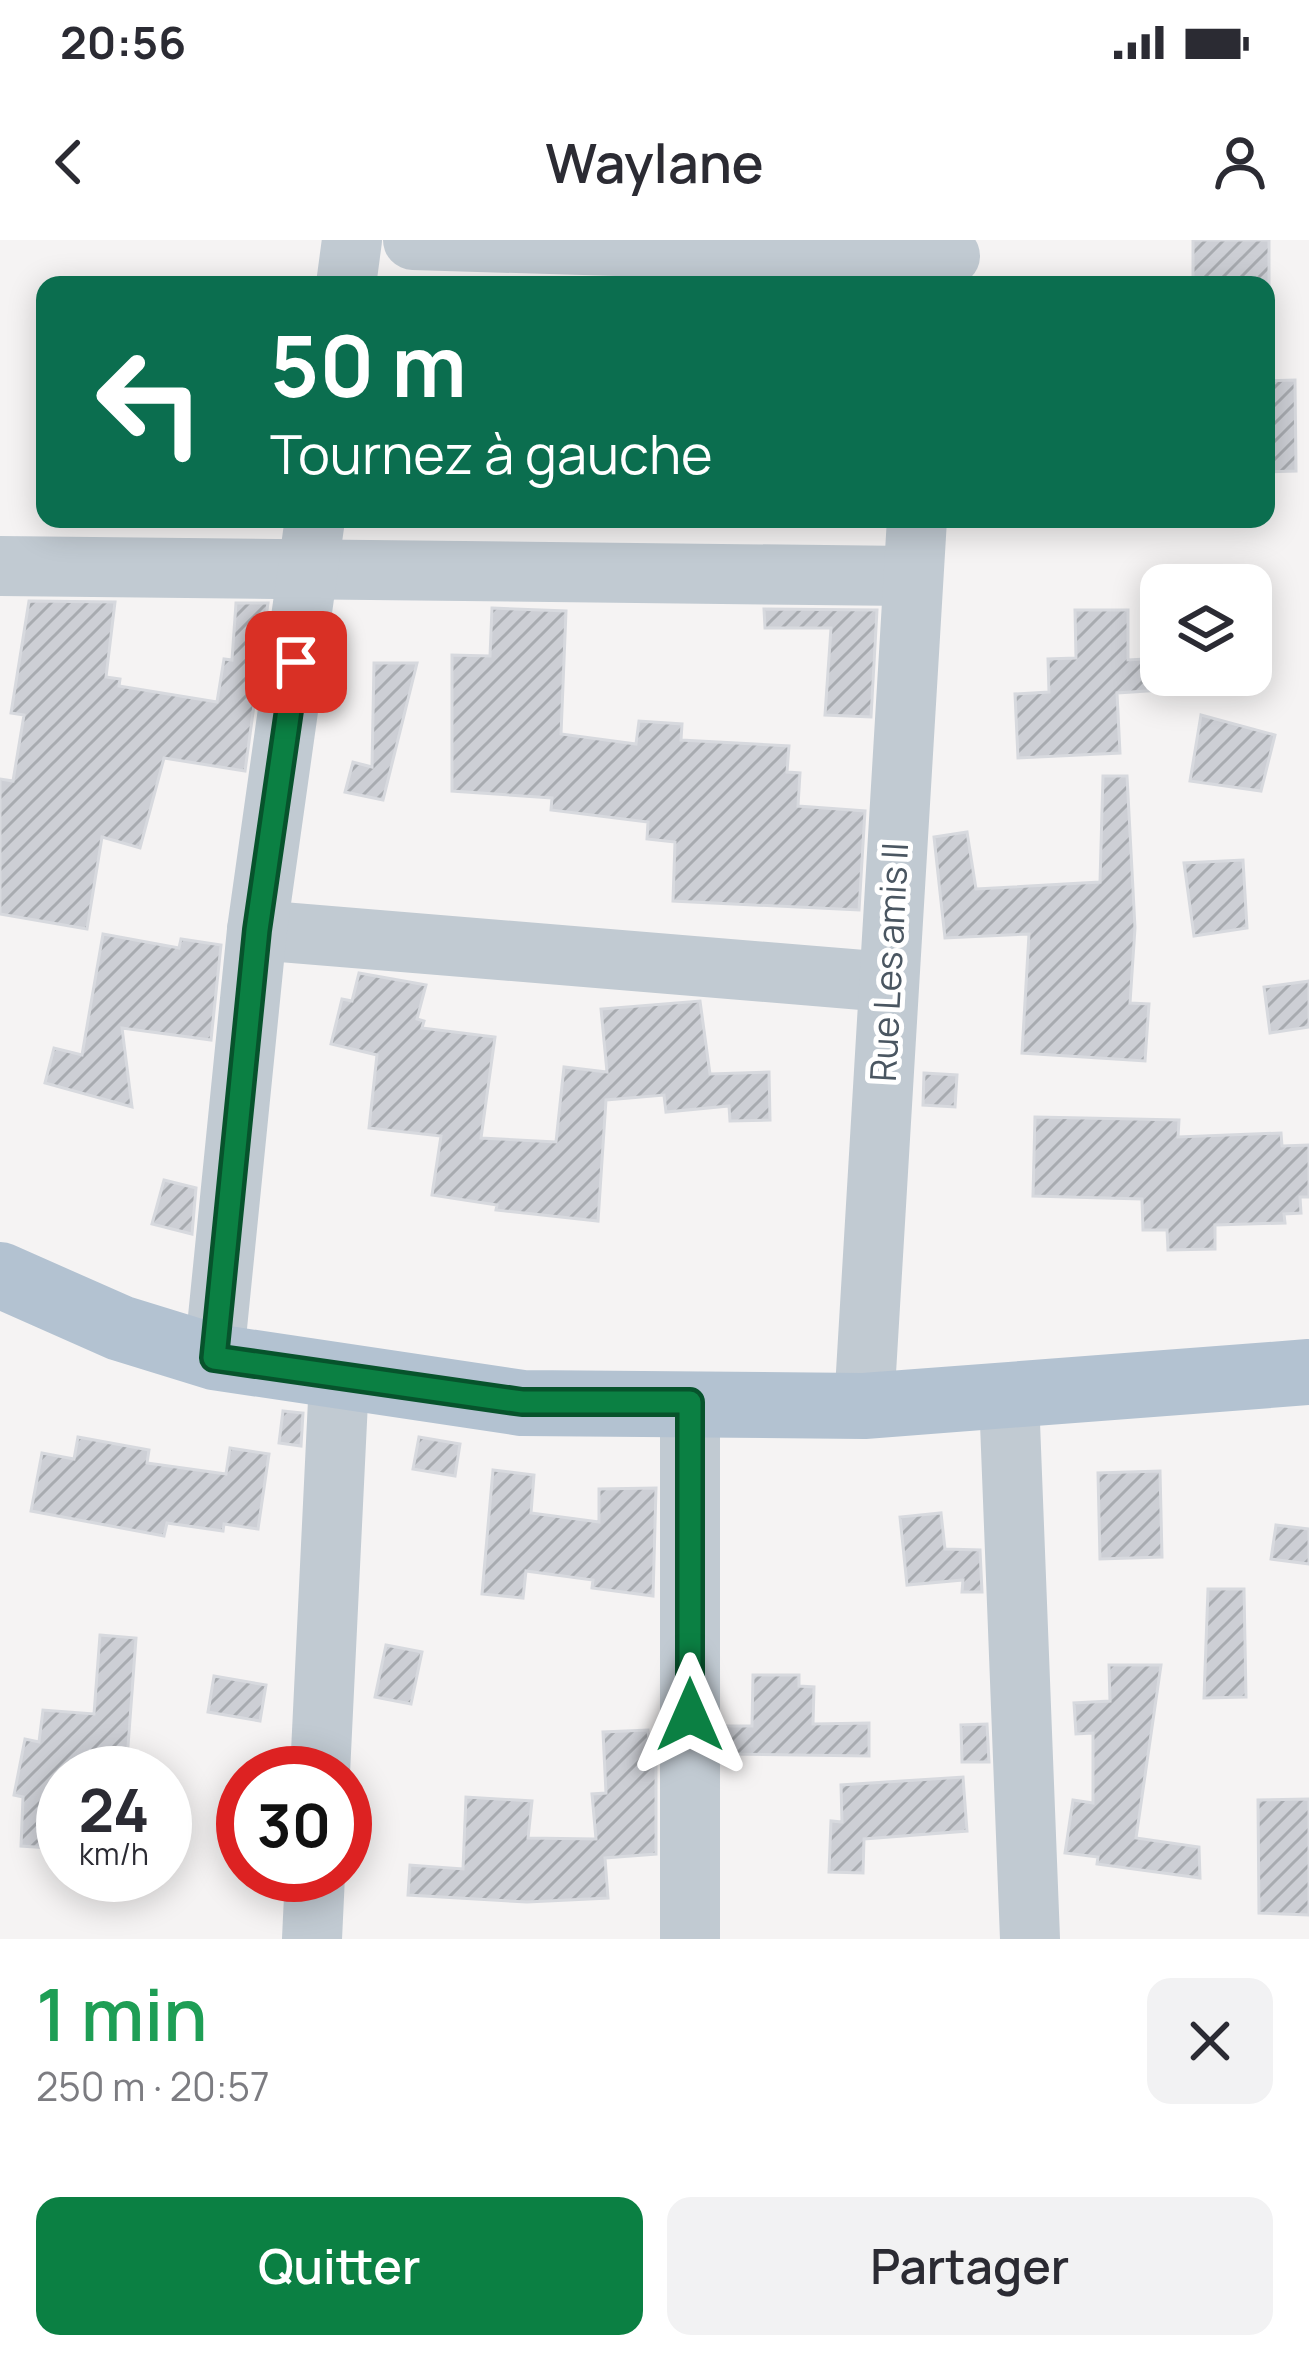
<!DOCTYPE html>
<html lang="fr">
<meta charset="utf-8">
<style>
body{margin:0;font-family:Manrope,sans-serif;background:#f2f2f3;color:#2b2b33;height:100vh;display:flex;flex-direction:column;font-size:45px;white-space:nowrap}
*{box-sizing:border-box;margin:0}
p{font-size:39px;color:#7c7c81}
.icon{flex:none;width:66px;height:66px;fill:none;stroke:currentColor;stroke-width:2;stroke-linecap:round;stroke-linejoin:round}
.map{position:relative;height:1699px;overflow:hidden}
.sheet{display:flex;flex-direction:column;background:#fff;flex:1}
.sheet>*{flex:none}
.hud{position:absolute;left:36px;top:36px;width:1239px;height:252px;border-radius:24px;box-shadow:0 6px 30px #0003;background:#0b6e4f;color:#fff;overflow:hidden}
.fabs{position:absolute;left:1140px;top:324px;display:grid;gap:24px}
.fabs a{display:grid;place-items:center;width:132px;height:132px;border-radius:24px;background:#fff;box-shadow:0 6px 30px #0003;font-size:60px}
.speed{position:absolute;left:36px;top:1506px;display:flex;gap:24px;font-size:60px;font-weight:700;text-align:center}
.speed>*{display:grid;place-content:center;width:156px;height:156px;border-radius:50%;background:#fff;box-shadow:0 6px 30px #0003;line-height:1}
.speed small{font-size:30px;font-weight:400}
.speed .limit{border:18px solid #d22;background:#fff;color:#111}
.pin{position:absolute;display:grid;place-items:center;width:102px;height:102px;color:#fff;margin:-51px;border-radius:24px;box-shadow:0 6px 18px #0006}
.me{position:absolute;width:132px;margin:-66px;rotate:0deg;stroke-linejoin:round;filter:drop-shadow(0 0 9px #0008)}
.turn{display:flex;align-items:center;gap:42px;height:252px;padding:0 36px;font-size:54px}
.turn .icon{width:156px;height:156px;stroke-width:2.5}
.turn b{display:block;font-size:84px;line-height:102px}
.round{display:grid;place-items:center;flex:none;width:126px;height:126px;border-radius:24px;background:#f2f2f3}
.overview{display:flex;align-items:center;justify-content:space-between;height:204px;padding:0 36px}
h1{font-size:72px;font-weight:600;line-height:90px;color:#1e9e55}
.action{display:flex;gap:24px;margin-top:auto;padding:24px 36px}
.action a{flex:1;height:138px;border-radius:24px;background:#0b8043;color:#fff;font-size:48px;font-weight:600;line-height:138px;text-align:center}
.action a+a{background:#f2f2f3;color:#2b2b33}
.status{display:flex;justify-content:space-between;align-items:center;height:84px;padding:0 60px;background:#fff;direction:ltr}
.status svg{height:33px;fill:currentColor}
header{display:flex;justify-content:space-between;align-items:center;height:156px;padding:0 36px;background:#fff;font-size:54px;font-weight:600}
.map>svg:first-child{display:block}
</style>
<div class="status"><b>20:56</b><svg viewBox="0 0 49 12"><path d="M0 12V9h3v3zM5 12V6h3v6zM10 12V3h3v9zM15 12V0h3v12zM26 1h20v11H26zM47 4h2v5h-2z"/></svg></div>
<header><svg class="icon" aria-label="back" viewBox="0 0 24 24"><path d="M15 5l-7 7 7 7"/></svg>Waylane<svg class="icon" aria-label="person" viewBox="0 0 24 24"><circle cx="12" cy="8" r="4"/><path d="M4 21q1-7 8-7t8 7"/></svg></header>
<div class="map">
<svg width="1309" height="1699" viewBox="0 0 1309 1699">
<defs>
<pattern id="building-hatch" width="6" height="6" patternUnits="userSpaceOnUse" patternTransform="scale(3)"><rect width="6" height="6" fill="#cdcfd5"/><path d="M-1 1l2-2M0 6l6-6M5 7l2-2" fill="none" stroke="#a8abb0"/></pattern>
</defs>
<rect width="100%" height="100%" fill="#f5f3f3"/>
<g fill="url(#building-hatch)" stroke="#d7d9de" stroke-width="3">
<rect x="1193" y="0" width="76" height="45"/>
<path d="M 1295,140 L 1296,231 L 1266,232 L 1266,141 Z"/>
<path d="M 29,361 L 115,362 L 106,437 L 120,439 L 119,446 L 217,462 L 224,419 L 232,420 L 236,363 L 268,363 L 245,531 L 164,518 L 140,608 L 102,597 L 87,689 L 0,674 L 0,539 L 13,541 L 24,475 L 11,473 Z"/>
<path d="M 492,368 L 566,371 L 561,494 L 636,504 L 639,481 L 682,484 L 681,500 L 789,506 L 787,532 L 800,533 L 798,566 L 865,571 L 859,670 L 673,661 L 675,602 L 647,599 L 648,582 L 551,570 L 552,558 L 452,551 L 452,415 L 490,416 Z"/>
<path d="M 764,369 L 877,370 L 871,477 L 825,475 L 831,388 L 765,388 Z"/>
<path d="M 1075,370 L 1128,370 L 1128,420 L 1161,418 L 1161,450 L 1117,453 L 1120,513 L 1018,518 L 1015,454 L 1049,452 L 1048,419 L 1076,418 Z"/>
<path d="M 374,423 L 417,423 L 383,560 L 345,552 L 353,522 L 372,527 Z"/>
<path d="M 1201,475 L 1275,495 L 1261,551 L 1190,541 Z"/>
<path d="M 1103,536 L 1127,536 L 1135,688 L 1130,763 L 1149,764 L 1145,821 L 1022,813 L 1029,694 L 945,698 L 934,597 L 967,592 L 976,649 L 1100,642 Z"/>
<path d="M 1243,620 L 1247,688 L 1194,696 L 1184,623 Z"/>
<path d="M 103,694 L 179,708 L 181,699 L 221,705 L 211,800 L 122,788 L 132,867 L 45,843 L 54,808 L 82,815 Z"/>
<path d="M 359,733 L 426,745 L 417,779 L 424,781 L 422,788 L 495,797 L 481,898 L 556,902 L 564,827 L 607,832 L 601,769 L 700,761 L 710,834 L 769,832 L 770,880 L 730,881 L 729,866 L 666,872 L 664,855 L 606,860 L 598,981 L 496,970 L 497,965 L 432,955 L 441,896 L 369,888 L 377,815 L 331,804 L 342,759 L 352,761 Z"/>
<path d="M 1309,741 L 1309,787 L 1270,793 L 1264,747 Z"/>
<path d="M 924,833 L 957,835 L 955,867 L 923,865 Z"/>
<path d="M 1035,877 L 1179,880 L 1178,897 L 1281,893 L 1282,906 L 1309,905 L 1309,957 L 1300,957 L 1301,973 L 1284,974 L 1285,983 L 1215,985 L 1215,1009 L 1168,1010 L 1167,990 L 1143,990 L 1142,959 L 1033,956 Z"/>
<path d="M 164,940 L 196,948 L 192,994 L 152,984 Z"/>
<path d="M 283,1171 L 303,1173 L 301,1206 L 279,1203 Z"/>
<path d="M 78,1197 L 149,1210 L 147,1223 L 226,1234 L 230,1208 L 269,1214 L 258,1289 L 224,1284 L 223,1291 L 167,1283 L 164,1296 L 31,1271 L 42,1213 L 74,1219 Z"/>
<path d="M 419,1197 L 460,1204 L 455,1236 L 413,1229 Z"/>
<path d="M 493,1230 L 534,1235 L 531,1273 L 599,1282 L 599,1249 L 656,1248 L 653,1356 L 592,1348 L 593,1340 L 526,1331 L 523,1358 L 482,1354 Z"/>
<path d="M 1160,1231 L 1162,1317 L 1100,1319 L 1098,1233 Z"/>
<path d="M 941,1273 L 945,1309 L 980,1310 L 982,1352 L 962,1352 L 963,1340 L 907,1345 L 900,1277 Z"/>
<path d="M 1276,1285 L 1309,1289 L 1309,1324 L 1271,1319 Z"/>
<path d="M 1208,1349 L 1244,1349 L 1246,1457 L 1204,1458 Z"/>
<path d="M 100,1395 L 136,1398 L 126,1533 L 63,1533 L 63,1609 L 21,1606 L 23,1557 L 14,1555 L 25,1499 L 39,1502 L 43,1470 L 94,1474 Z"/>
<path d="M 386,1405 L 422,1412 L 411,1464 L 375,1457 Z"/>
<path d="M 1109,1425 L 1161,1425 L 1136,1598 L 1199,1607 L 1200,1638 L 1097,1624 L 1098,1617 L 1065,1613 L 1073,1560 L 1093,1563 L 1093,1493 L 1076,1494 L 1074,1463 L 1110,1461 Z"/>
<path d="M 753,1435 L 799,1435 L 799,1446 L 814,1447 L 813,1484 L 869,1483 L 869,1516 L 726,1514 L 726,1486 L 752,1486 Z"/>
<path d="M 214,1436 L 266,1445 L 260,1481 L 208,1472 Z"/>
<path d="M 987,1484 L 989,1522 L 962,1522 L 961,1485 Z"/>
<path d="M 648,1490 L 649,1502 L 656,1502 L 656,1614 L 605,1618 L 608,1658 L 527,1662 L 408,1655 L 410,1625 L 463,1629 L 466,1557 L 532,1561 L 528,1598 L 596,1599 L 592,1554 L 606,1553 L 603,1492 Z"/>
<path d="M 963,1537 L 967,1591 L 864,1599 L 863,1633 L 829,1632 L 831,1581 L 842,1582 L 841,1545 Z"/>
<path d="M 1309,1559 L 1309,1675 L 1259,1673 L 1258,1560 Z"/>
</g>
<g fill="none" stroke-linecap="round" stroke-linejoin="round">
<g stroke="#c1cad2" stroke-width="60">
<path d="M 413,0 L 950,16"/>
<path d="M 346,45 L 352,0"/>
<path d="M 0,326 L 910,336"/>
<path d="M 257,690 L 887,742"/>
<path d="M 214,1117 L 257,690 L 315,279"/>
<path d="M 1009,1157 L 1030,1699"/>
<path d="M 864,1166 L 917,279"/>
<path d="M 320,1533 L 339,1140"/>
<path d="M 312,1699 L 315,1635"/>
<path d="M 690,1699 L 690,1162"/>
</g>
<path stroke="#b3c2d1" stroke-width="66" d="M 0,1035 L 120,1088 L 214,1117 L 522,1163 L 864,1166 L 1309,1132"/>
</g>
<g fill="none" stroke-linecap="round" stroke-linejoin="round">
<g stroke="#07532c" stroke-width="30">
<path id="route" d="M 296,422 L 257,690 L 214,1118 L 522,1162 L 690,1162 L 690,1475"/>
</g>
<use href="#route" stroke="#0b8043" stroke-width="21"/>
</g>
<g text-anchor="middle" stroke-width="10" stroke-linejoin="round" paint-order="stroke">
<g font-size="36" fill="#4a5661" stroke="#fff">
<text transform="translate(889 722) rotate(-87)" y="13">Rue Les amis II</text>
</g>
</g>
</svg>
<div class="fabs">
<a><svg class="icon" aria-label="layers" viewBox="0 0 24 24"><path d="M12 4l9 5-9 5-9-5zM3 14l9 5 9-5"/></svg></a>
</div>
<div class="speed"><div>24<small>km/h</small></div><div class="limit">30</div></div>
<div class="pin" style="left:296px;top:422px;background:#d93025"><svg class="icon" aria-label="arrive" viewBox="0 0 24 24"><path d="M6 21V4h12l-3 4 3 4H6"/></svg></div>
<svg class="me" style="left:690px;top:1475px" viewBox="-20 -20 40 40"><path d="M0-17L14 15 0 8-14 15z" fill="#0b8043" stroke="#fff" stroke-width="4"/></svg>
<div class="hud">
<div class="turn"><svg class="icon" aria-label="left" viewBox="0 0 24 24"><path d="M17 20v-9H6M10 6l-5 5 5 5"/></svg><div><b>50 m</b>Tournez à gauche</div></div>
</div>
</div>
<section class="sheet">
<div class="overview"><div><h1>1 min</h1><p>250 m · 20:57</p></div><a class="round"><svg class="icon" aria-label="close" viewBox="0 0 24 24"><path d="M6 6l12 12M18 6L6 18"/></svg></a></div>
<div class="action"><a>Quitter</a><a>Partager</a></div>
</section>
